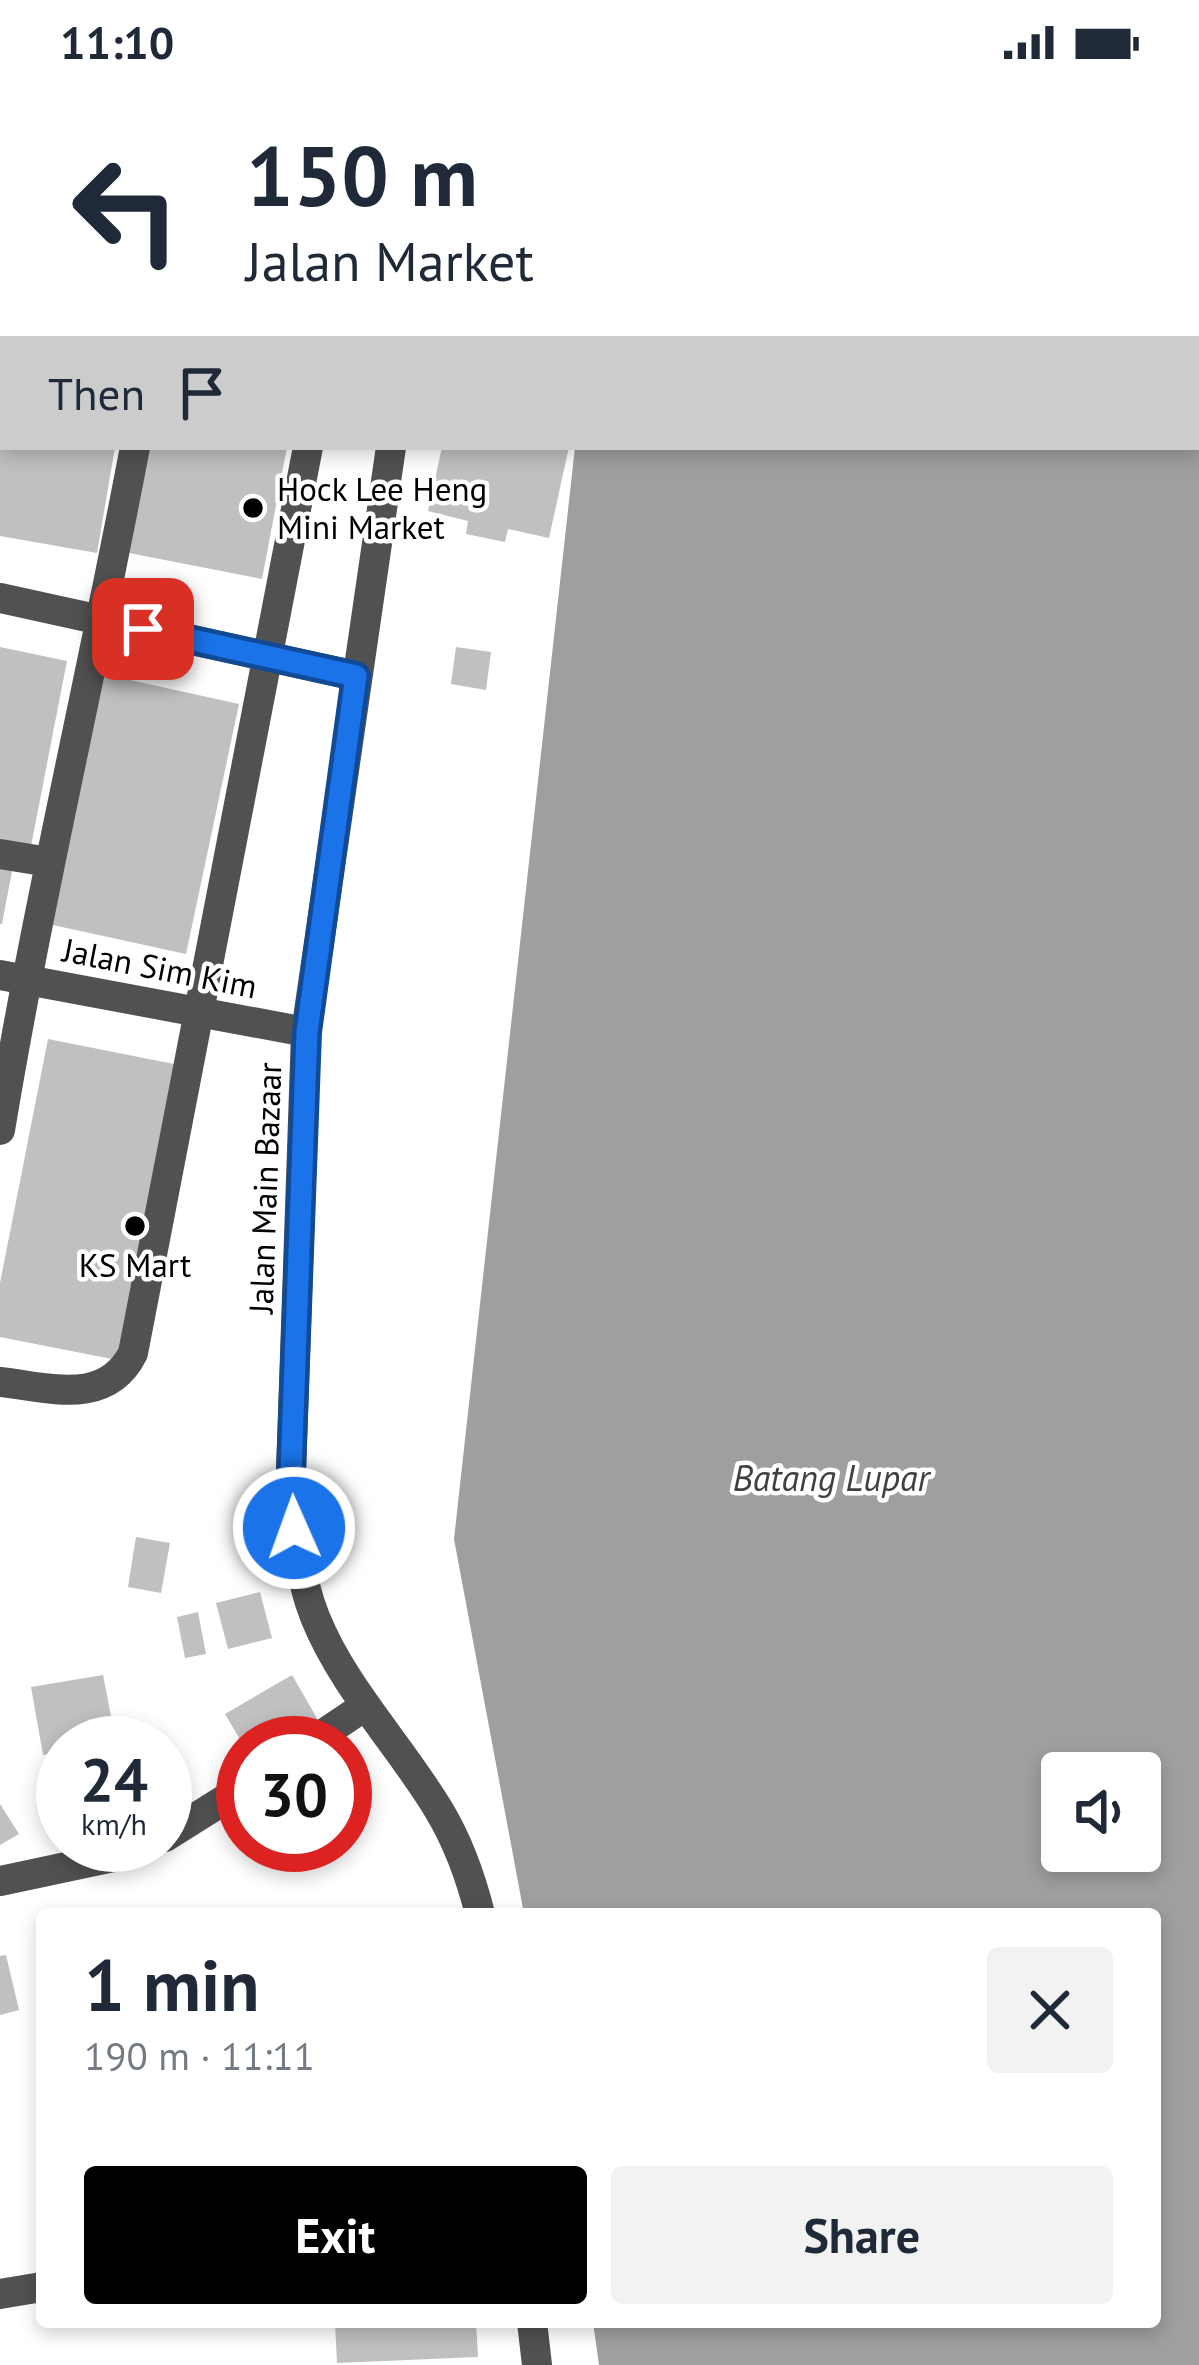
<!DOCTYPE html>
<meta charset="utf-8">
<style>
body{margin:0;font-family:"PT Sans",sans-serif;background:#f2f2f3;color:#1f2937;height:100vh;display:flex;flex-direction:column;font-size:45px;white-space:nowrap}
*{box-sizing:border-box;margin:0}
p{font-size:39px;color:#747a83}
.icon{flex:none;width:66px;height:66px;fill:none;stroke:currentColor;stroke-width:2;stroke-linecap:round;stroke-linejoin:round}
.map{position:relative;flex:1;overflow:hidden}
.sheet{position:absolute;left:36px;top:1824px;width:1125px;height:420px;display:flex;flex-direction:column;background:#fff;border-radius:12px;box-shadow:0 6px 18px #0003}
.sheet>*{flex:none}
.top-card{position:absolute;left:0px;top:0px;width:1200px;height:366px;box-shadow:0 6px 18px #0003;background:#fff;color:#1f2937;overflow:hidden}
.tools{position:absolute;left:1041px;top:1668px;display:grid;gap:24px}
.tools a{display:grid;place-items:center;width:120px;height:120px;border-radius:12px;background:#fff;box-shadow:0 6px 18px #0003;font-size:60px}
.speed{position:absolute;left:36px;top:1632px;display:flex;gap:24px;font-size:60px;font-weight:700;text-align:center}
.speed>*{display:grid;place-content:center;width:156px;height:156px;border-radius:50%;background:#fff;box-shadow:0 6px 18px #0003;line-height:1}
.speed small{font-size:30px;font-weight:400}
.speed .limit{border:18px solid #d22;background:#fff;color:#111}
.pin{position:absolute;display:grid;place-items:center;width:102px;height:102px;color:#fff;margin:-51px;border-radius:24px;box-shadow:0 6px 18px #0006}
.me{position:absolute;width:132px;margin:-66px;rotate:358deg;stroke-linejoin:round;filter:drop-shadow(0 0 9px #0008)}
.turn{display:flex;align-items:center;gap:42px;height:252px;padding:0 48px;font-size:54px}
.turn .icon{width:156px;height:156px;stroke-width:2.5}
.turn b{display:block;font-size:84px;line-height:102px}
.then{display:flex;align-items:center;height:114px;padding:0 48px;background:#0003;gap:24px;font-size:45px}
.round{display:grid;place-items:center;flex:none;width:126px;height:126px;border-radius:12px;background:#f2f2f3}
.overview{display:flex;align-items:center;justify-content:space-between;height:204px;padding:0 48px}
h1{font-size:72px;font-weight:700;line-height:90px}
.primary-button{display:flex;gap:24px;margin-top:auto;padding:24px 48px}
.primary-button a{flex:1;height:138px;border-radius:12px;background:#000;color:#fff;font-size:48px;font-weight:700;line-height:138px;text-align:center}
.primary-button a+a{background:#f2f2f3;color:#1f2937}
.status{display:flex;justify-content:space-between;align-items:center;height:84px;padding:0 60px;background:#fff;direction:ltr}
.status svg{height:33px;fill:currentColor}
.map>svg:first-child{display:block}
</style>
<div class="status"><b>11:10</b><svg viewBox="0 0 49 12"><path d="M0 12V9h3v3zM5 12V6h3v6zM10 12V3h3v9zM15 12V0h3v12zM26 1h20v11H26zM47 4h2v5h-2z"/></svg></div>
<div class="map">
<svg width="1199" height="2281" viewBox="0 0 1199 2281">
<rect width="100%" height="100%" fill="#fff"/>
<path fill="#9f9f9f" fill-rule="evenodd" d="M 693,0 L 1199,0 L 1199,2281 L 599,2281 L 593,2238 L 1155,2238 L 1155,1830 L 524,1830 L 454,1455 L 575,363 L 1197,363 L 1197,3 L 692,3 ZM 1062,1689 L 1140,1689 L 1140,1767 L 1062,1767 Z"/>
<g fill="#c0c0c0">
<path d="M 0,363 L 115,363 L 97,469 L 0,452 Z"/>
<path d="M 149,363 L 287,363 L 262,495 L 129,469 Z"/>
<path d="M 442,363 L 569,363 L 549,454 L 508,445 L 505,458 L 466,450 L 468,437 L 428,427 Z"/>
<path d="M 0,563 L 67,577 L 31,762 L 0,756 Z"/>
<path d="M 456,563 L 491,568 L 486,606 L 451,600 Z"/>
<path d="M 103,590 L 239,620 L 186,870 L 48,840 Z"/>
<path d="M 0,784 L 12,787 L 2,840 L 0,840 Z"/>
<path d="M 48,955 L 174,980 L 117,1276 L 0,1253 L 0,1199 Z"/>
<path d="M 136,1453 L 170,1459 L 161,1509 L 128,1503 Z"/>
<path d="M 260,1508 L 272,1554 L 228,1565 L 216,1519 Z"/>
<path d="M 198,1528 L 206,1570 L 185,1574 L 177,1533 Z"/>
<path d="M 103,1591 L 116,1658 L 63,1659 L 63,1667 L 43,1671 L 31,1603 Z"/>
<path d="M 292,1591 L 322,1643 L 295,1659 L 242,1659 L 225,1630 Z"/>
<path d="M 0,1720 L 19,1750 L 0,1761 Z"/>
<path d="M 6,1871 L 19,1926 L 0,1931 L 0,1872 Z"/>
<path d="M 335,2238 L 476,2238 L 478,2273 L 337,2279 Z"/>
</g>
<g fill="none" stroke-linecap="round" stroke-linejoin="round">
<g stroke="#515151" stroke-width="30">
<path d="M 205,3 L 206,0"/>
<path d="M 386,3 L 387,0"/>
<path d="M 449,3 L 450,0"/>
<path d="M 571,3 L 572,0"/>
<path d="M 0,112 L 3,113"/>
<path d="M 391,363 L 306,948 L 291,1388 C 294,1436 297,1488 315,1533 C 344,1605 401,1662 440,1728 C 459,1760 471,1794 480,1830"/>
<path d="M 0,514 L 356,592"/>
<path d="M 0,770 L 49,778"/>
<path d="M 0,891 L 306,948"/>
<path d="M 0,1046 C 38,817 92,591 135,363"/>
<path d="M 0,1298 C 48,1303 106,1323 133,1269 L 308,363"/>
<path d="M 310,1659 L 365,1622"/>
<path d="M 165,1753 L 243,1704"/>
<path d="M 0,1797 L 132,1769 L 148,1761"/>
<path d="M 0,2210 L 42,2203"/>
<path d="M 532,2238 L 537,2281"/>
</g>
</g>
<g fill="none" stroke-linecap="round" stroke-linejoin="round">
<g stroke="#114b97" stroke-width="30">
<path id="route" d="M 143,545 L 356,592 L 307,948 L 291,1388 L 294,1444"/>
</g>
<use href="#route" stroke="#1a73e8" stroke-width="21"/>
</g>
<g fill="#000" stroke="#fff" stroke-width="4.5">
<circle cx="253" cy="424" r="12"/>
<circle cx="135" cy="1142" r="12"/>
</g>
<g text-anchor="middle" stroke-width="9" stroke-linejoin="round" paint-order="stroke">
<g font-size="33" fill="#000" stroke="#fff" text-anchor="start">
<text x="277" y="417">Hock Lee Heng<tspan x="277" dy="38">Mini Market</tspan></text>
<text x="135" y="1193" text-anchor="middle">KS Mart</text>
</g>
<g font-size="33" fill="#000" stroke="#fff">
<text transform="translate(160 884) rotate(11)" y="12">Jalan Sim Kim</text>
<text transform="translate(265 1104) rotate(-88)" y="12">Jalan Main Bazaar</text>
</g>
<g font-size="36" font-style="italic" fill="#404040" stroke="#fff">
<text x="831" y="1407">Batang Lupar</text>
</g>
</g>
</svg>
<div class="tools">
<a><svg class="icon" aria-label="sound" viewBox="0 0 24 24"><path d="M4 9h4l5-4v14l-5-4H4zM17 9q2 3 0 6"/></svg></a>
</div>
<div class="speed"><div>24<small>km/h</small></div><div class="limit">30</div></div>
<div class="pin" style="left:143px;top:545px;background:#d93025"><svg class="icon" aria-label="arrive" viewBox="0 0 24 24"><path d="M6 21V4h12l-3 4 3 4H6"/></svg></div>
<svg class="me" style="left:294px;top:1444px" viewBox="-20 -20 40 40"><circle r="17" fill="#1a73e8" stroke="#fff" stroke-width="3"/><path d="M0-11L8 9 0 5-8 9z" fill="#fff"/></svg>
<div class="top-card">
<div class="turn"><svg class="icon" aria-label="left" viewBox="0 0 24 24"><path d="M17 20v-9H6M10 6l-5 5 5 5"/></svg><div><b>150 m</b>Jalan Market</div></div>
<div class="then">Then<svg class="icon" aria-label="arrive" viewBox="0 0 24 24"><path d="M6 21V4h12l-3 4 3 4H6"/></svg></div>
</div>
<section class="sheet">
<div class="overview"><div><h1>1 min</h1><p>190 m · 11:11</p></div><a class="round"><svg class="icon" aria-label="close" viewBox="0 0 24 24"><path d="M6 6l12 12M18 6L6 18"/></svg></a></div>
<div class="primary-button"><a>Exit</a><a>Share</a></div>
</section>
</div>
